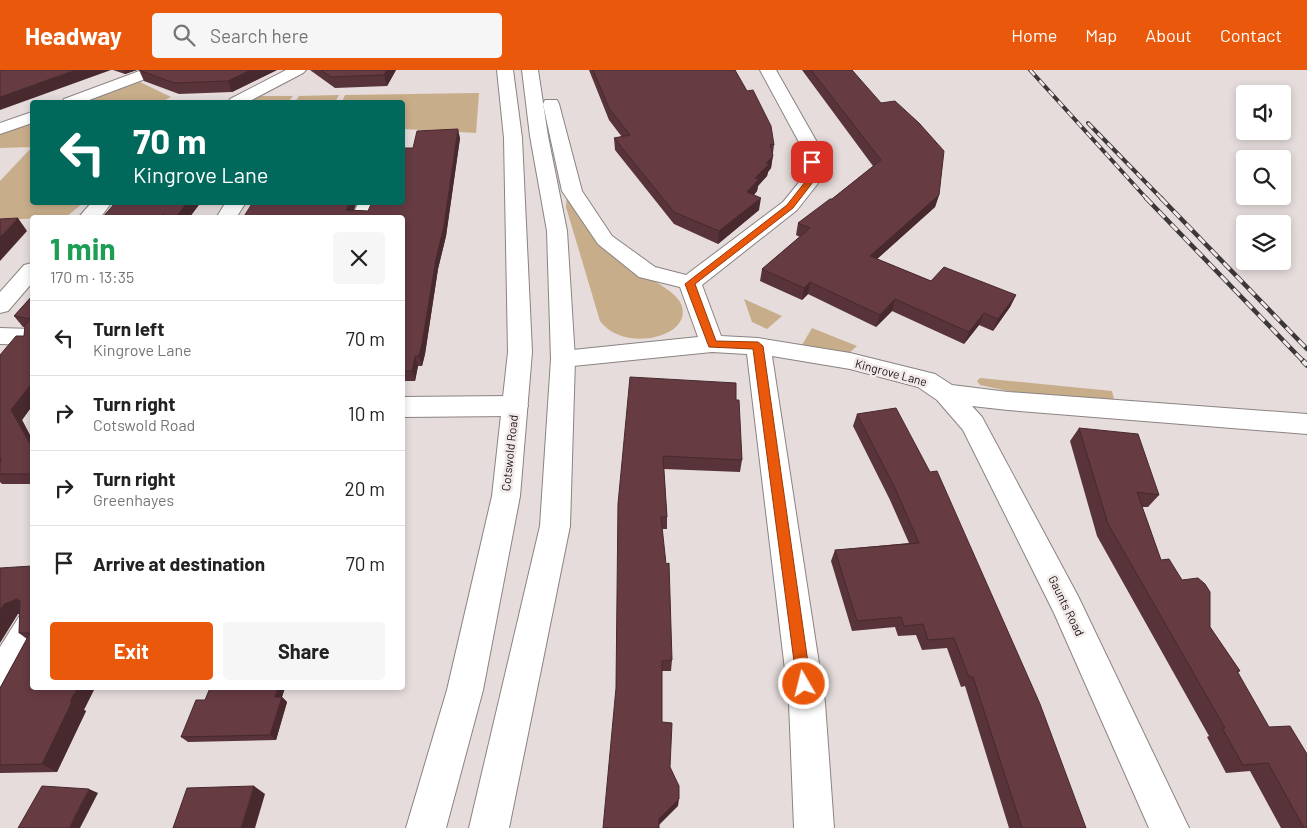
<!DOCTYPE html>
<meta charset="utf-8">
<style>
body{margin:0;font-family:Barlow,sans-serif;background:#f6f6f6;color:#222;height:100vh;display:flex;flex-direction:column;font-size:19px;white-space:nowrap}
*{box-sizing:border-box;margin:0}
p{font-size:16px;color:#767676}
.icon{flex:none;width:28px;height:28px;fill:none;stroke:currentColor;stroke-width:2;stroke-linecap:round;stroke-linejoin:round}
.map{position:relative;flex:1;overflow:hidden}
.details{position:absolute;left:30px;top:145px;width:375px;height:475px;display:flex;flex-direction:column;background:#fff;border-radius:5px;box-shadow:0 2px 8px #0003}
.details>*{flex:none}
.guide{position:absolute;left:30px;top:30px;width:375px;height:105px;border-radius:5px;box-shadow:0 2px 8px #0003;background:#00695c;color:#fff;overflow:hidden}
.buttons{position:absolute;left:1236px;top:15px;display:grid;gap:10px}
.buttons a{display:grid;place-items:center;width:55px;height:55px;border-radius:5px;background:#fff;box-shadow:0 2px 8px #0003;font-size:25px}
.pin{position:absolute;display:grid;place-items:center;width:42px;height:42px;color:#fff;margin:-21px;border-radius:10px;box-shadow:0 2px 8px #0006}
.me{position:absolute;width:55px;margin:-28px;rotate:352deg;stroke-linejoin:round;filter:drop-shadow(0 0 4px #0008)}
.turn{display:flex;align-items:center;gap:18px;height:105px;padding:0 20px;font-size:22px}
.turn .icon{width:65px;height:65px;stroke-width:2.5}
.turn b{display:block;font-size:35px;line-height:42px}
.round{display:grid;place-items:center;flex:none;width:52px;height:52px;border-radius:5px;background:#f6f6f6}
.overview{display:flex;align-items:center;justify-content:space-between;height:85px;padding:0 20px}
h1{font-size:30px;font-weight:700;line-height:38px;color:#1e9e55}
.primary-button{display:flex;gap:10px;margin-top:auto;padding:10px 20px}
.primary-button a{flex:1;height:58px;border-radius:5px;background:#ea580c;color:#fff;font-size:20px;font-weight:700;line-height:58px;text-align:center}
.primary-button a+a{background:#f6f6f6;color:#222}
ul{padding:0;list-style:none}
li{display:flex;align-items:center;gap:15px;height:75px;padding:0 20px;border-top:1px solid #e0e0e0}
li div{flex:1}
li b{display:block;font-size:19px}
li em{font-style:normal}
header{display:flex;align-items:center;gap:30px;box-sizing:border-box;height:70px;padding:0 25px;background:#ea580c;color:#fff}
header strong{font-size:24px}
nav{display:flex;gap:28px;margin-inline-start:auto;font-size:18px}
.search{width:350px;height:45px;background:#f6f6f6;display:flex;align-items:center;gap:12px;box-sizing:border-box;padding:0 18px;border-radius:5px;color:#767676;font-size:19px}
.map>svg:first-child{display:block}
</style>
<header>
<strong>Headway</strong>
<div class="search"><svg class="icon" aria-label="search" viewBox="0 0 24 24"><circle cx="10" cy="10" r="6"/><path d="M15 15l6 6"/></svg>Search here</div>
<nav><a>Home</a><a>Map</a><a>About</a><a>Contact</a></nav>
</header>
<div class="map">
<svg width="1307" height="758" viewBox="0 0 1307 758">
<rect width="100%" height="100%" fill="#e5dcdb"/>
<g fill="#c8ad8a">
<path d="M 140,12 L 171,27 L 161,32 L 85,32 Z"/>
<path d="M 479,23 L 476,63 L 403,59 L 402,32 L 342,32 L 345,25 Z"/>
<path d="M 339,25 L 335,32 L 295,32 L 299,26 Z"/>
<path d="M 261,26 L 293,26 L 288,32 L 249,32 Z"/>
<path d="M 32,52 L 32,132 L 83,133 L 66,147 L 0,150 L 0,111 L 32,77 L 0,78 L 0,64 Z"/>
<path d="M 567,124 C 580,141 593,164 609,178 C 621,190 638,199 652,209 C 661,216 676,223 681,234 C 695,267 624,284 600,251 L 566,137 Z"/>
<path d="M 744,229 L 782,246 L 767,259 L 752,252 Z"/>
<path d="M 812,258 L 857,276 L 849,283 L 802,275 Z"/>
<path d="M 980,308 L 1112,321 L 1115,333 L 1013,322 L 980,315 L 977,311 Z"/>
</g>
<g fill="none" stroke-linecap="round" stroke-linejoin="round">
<g stroke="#8b8382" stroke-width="2">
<g id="minor">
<path d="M 142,0 L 164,0 L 161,3 L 84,32 L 62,32 L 64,29 Z"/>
<path d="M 286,0 L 306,0 L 303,3 L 248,32 L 228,32 L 230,29 Z"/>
<path d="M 760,0 L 776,0 L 818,74 L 821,92 L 819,112 L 797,140 L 702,215 L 721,266 L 758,268 L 850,283 L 935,304 L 952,315 L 1008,322 L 1307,344 L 1307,364 L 1008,340 L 972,336 L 982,347 L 1078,526 L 1189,758 L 1149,758 L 1054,543 L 963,360 L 937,330 L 918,317 L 850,299 L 772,286 L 825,633 L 834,758 L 794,758 L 789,633 L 747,284 L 712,282 L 563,297 L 554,295 L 551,289 L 554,283 L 563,281 L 698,267 L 680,217 L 639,207 L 598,174 L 562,121 L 543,34 L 545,30 L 557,30 L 559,34 L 582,121 L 612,166 L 655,197 L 686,205 L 783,132 L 800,111 L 803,92 L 800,74 Z"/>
<path d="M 32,42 L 32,53 L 0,64 L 0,53 Z"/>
<path d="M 92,132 L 112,132 L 100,148 L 78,148 Z"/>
<path d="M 226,132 L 246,132 L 236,148 L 216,148 Z"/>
<path d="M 359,132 L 379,132 L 371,148 L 351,148 Z"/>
<path d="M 32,193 L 32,213 L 8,241 L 0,243 L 0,222 L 24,195 Z"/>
<path d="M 0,258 L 32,259 L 32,275 L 0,274 Z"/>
<path d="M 515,326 L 524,329 L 528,336 L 524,343 L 515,346 L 402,347 L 402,327 Z"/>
<path d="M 32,541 L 32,586 L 12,620 L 0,625 L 0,577 L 20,545 Z"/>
</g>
</g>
<g stroke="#8b8382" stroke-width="2">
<g id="major">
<path d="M 497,0 L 513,0 L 522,68 L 532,282 L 520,426 L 483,620 L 446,758 L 406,758 L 447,620 L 492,426 L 508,282 L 504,68 Z"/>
<path d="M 522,0 L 538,0 L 548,66 L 567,161 L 575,289 L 570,456 L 509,758 L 469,758 L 540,456 L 551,289 L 547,161 L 530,66 Z"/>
</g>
</g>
<use href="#minor" fill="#fff" fill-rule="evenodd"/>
<use href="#major" fill="#fff" fill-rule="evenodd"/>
<g stroke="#3c3837" stroke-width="4">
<g id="rail-far2">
<path d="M 1030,0 L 1147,129"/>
<path d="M 1088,53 L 1162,129"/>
</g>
</g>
<g stroke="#3c3837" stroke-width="4.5">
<g id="rail-far1">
<path d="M 1146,128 L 1304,292"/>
<path d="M 1161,128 L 1307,279"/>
</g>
</g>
<g stroke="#3c3837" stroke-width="5.5">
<path id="rail" d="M 1303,291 L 1307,295"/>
</g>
<use href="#rail-far2" stroke="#f2e9e8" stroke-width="2.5" stroke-dasharray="7" stroke-linecap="butt"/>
<use href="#rail-far1" stroke="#f2e9e8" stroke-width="3" stroke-dasharray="9" stroke-linecap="butt"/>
<use href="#rail" stroke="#f2e9e8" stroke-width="4" stroke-dasharray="11" stroke-linecap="butt"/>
</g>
<g fill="#583339">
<path d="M 113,0 L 137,0 L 125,4 Z"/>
<path d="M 139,0 L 277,0 L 232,22 L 179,24 L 144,11 Z"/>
<path d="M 310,0 L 396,0 L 387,16 L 335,18 Z"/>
<path d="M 589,0 L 735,0 L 774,75 L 771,98 L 768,102 L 767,106 L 758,116 L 757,121 L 754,125 L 759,140 L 718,174 L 674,154 L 615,80 L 614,68 L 622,67 L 609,50 Z"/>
<path d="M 802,0 L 852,0 L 939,125 L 935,137 L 877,189 L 931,211 L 1016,225 L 1010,237 L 993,261 L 979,255 L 964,274 L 892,241 L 876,257 L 808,224 L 802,230 L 760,211 L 762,199 L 800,167 L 796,165 L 798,153 L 832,129 L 873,96 Z"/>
<path d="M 460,68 L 446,166 L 438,199 L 425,284 L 422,296 L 418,296 L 415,311 L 402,311 L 402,148 L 354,140 L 368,141 L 413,78 Z"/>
<path d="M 110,132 L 201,132 L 189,148 L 102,148 L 113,136 Z"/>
<path d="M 32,226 L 32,336 L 22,350 L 32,369 L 32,414 L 2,414 L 0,412 L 0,285 L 24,266 L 25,257 L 23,257 L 14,246 Z"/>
<path d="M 630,307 L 736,330 L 742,390 L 740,402 L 664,399 L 667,447 L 667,459 L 662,459 L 672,590 L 671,601 L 662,601 L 662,652 L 670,697 L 678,736 L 616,618 Z"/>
<path d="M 857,344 L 1086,758 L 1009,758 L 965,616 L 961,617 L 947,578 L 922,580 L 916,565 L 898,566 L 895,557 L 852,561 L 831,491 L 835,480 L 909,473 L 890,430 L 853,356 Z"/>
<path d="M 1079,358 L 1159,425 L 1148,437 L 1142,437 L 1161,490 L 1210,557 L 1240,601 L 1238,602 L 1307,758 L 1281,758 L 1250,701 L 1226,703 L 1207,667 L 1209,666 L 1097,466 L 1070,371 Z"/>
<path d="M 0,498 L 84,640 L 86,641 L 57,702 L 0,703 L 0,618 L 27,569 L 19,563 L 20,544 L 18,544 Z"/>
<path d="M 210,618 L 285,618 L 282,627 L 287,632 L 276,670 L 188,672 L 181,667 L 205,630 Z"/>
</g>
<g fill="#47292e">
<path d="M 75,0 L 111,0 L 0,40 L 0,27 Z"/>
<path d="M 123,0 L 137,0 L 125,4 Z"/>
<path d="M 251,0 L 277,0 L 232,22 L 228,11 Z"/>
<path d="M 387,0 L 396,0 L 387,16 L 384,5 Z"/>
<path d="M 458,59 L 460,68 L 446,166 L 438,199 L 425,284 L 422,296 L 419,286 Z"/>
<path d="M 773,86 L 771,98 L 768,102 L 767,106 L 758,116 L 757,121 L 746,134 L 747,122 L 755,108 L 766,93 Z"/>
<path d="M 939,125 L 935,137 L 867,198 L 870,186 Z"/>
<path d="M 761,128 L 759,140 L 718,174 L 719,161 Z"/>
<path d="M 188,132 L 201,132 L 189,148 L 175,148 Z"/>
<path d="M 350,132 L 357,132 L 351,148 L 346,140 Z"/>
<path d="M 18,148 L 27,161 L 0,191 L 0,167 Z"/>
<path d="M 810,212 L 808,224 L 802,230 L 804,218 Z"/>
<path d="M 1016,225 L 1010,237 L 993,261 L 998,249 Z"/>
<path d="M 895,229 L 892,241 L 876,257 L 880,245 Z"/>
<path d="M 984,243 L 979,255 L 964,274 L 969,262 Z"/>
<path d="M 415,286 L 418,296 L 415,311 L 412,301 Z"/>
<path d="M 32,313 L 32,336 L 22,350 L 32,369 L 32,377 L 11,340 Z"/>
<path d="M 17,529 L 31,539 L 18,544 L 0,573 L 0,540 L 4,534 Z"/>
<path d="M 77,618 L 95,618 L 84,640 L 86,641 L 57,702 L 42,694 Z"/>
<path d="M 278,618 L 285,618 L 280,632 L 275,627 Z"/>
<path d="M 282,627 L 287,632 L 276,670 L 270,665 Z"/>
<path d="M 254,716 L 265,724 L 255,758 L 241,758 Z"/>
<path d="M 89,719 L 98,723 L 80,758 L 69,758 Z"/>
<path d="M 679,729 L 678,736 L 659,755 L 659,749 Z"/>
</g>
<g fill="#663b42" stroke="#47292e">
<path d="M 0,0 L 75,0 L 0,27 Z"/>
<path d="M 139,0 L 251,0 L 228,11 L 174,13 Z"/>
<path d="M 321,0 L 387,0 L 384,5 L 331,7 Z"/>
<path d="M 593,0 L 735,0 L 747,21 L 753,20 L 771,56 L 774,75 L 770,74 L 773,86 L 766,93 L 769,94 L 755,108 L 759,109 L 747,122 L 761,128 L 719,161 L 674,142 L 614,68 L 630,65 L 609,38 Z"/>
<path d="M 811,0 L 852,0 L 881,33 L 895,31 L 919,53 L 944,81 L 939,125 L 870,186 L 931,211 L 944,197 L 1016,225 L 998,249 L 984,243 L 969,262 L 895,229 L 880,245 L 810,212 L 804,218 L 762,199 L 810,158 L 798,153 L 830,129 L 832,129 L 881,90 Z"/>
<path d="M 458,59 L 444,156 L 436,189 L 422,274 L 419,286 L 415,286 L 412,301 L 402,301 L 402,148 L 243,148 L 253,132 L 350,132 L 346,140 L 368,141 L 372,132 L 402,132 L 402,78 L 413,78 L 417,61 Z"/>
<path d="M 116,132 L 188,132 L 175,148 L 168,148 L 163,144 L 160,148 L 102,148 Z"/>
<path d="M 18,148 L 0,167 L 0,149 Z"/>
<path d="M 32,226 L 32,313 L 11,340 L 32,377 L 32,404 L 0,404 L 0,392 L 2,390 L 0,390 L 0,285 L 16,266 L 24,266 L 25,255 L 30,249 L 14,246 Z"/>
<path d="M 630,307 L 736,313 L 736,330 L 739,330 L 742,390 L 663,386 L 667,447 L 661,447 L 666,494 L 669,493 L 672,590 L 662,591 L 662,652 L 672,653 L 670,697 L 679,716 L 679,729 L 659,749 L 659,758 L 603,758 L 616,618 L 618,434 Z"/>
<path d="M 896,338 L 930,402 L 937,401 L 1040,634 L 1086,758 L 1022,758 L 973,607 L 969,607 L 954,568 L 928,570 L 923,554 L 904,556 L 901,547 L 857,551 L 835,480 L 919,473 L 895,418 L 857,344 Z"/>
<path d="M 1079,358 L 1138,364 L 1159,425 L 1137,422 L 1161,490 L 1169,489 L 1182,510 L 1198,508 L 1205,514 L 1210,522 L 1210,557 L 1240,601 L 1237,601 L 1269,657 L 1290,656 L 1307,684 L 1307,758 L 1304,758 L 1268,693 L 1243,695 L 1222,658 L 1225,658 L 1108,454 Z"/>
<path d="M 32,496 L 32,618 L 77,618 L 70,632 L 72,632 L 42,694 L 0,695 L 0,618 L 30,563 L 19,563 L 20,531 L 17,529 L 4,534 L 0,540 L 0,498 Z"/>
<path d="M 210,618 L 278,618 L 275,627 L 282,627 L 270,665 L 181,667 L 196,630 L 205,630 Z"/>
<path d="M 42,716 L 89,719 L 69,758 L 18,758 Z"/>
<path d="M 254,716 L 241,758 L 173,758 L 187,718 Z"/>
</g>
<path fill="#ea580c" stroke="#983908" d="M 812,90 L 816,92 L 813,112 L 793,138 L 695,214 L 716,271 L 758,272 L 763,276 L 811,614 L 809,619 L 804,621 L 799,619 L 797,614 L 753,279 L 709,277 L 685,214 L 787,135 L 805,112 L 808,92 Z"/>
<g text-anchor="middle" stroke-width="5" stroke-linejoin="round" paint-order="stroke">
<g font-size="12" fill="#181515" stroke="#f2e9e8">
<text transform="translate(891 303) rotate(15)" y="4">Kingrove Lane</text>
<text transform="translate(510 383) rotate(-84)" y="4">Cotswold Road</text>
<text transform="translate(1066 536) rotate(64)" y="4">Gaunts Road</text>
</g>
</g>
</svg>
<div class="buttons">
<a><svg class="icon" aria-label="sound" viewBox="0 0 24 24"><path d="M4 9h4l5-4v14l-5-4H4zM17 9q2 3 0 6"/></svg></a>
<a><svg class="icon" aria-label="search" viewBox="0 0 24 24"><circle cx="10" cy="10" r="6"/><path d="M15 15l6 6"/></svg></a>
<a><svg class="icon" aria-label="layers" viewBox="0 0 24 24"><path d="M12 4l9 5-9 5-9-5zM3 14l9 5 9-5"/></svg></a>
</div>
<div class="pin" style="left:812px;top:92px;background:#d93025"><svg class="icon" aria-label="arrive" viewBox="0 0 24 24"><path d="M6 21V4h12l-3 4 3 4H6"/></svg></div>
<svg class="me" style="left:804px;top:614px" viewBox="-20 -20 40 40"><circle r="17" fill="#ea580c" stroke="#fff" stroke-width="3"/><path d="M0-11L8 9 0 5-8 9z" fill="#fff"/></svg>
<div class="guide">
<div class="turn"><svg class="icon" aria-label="left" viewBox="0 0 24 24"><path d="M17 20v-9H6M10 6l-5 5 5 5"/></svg><div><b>70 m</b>Kingrove Lane</div></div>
</div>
<section class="details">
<div class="overview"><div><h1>1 min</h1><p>170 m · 13:35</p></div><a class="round"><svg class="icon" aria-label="close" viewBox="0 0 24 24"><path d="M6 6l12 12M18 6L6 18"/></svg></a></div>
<ul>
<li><svg class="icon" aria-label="left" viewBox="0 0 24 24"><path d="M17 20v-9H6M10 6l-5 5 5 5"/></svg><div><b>Turn left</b><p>Kingrove Lane</p></div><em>70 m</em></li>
<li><svg class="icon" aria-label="right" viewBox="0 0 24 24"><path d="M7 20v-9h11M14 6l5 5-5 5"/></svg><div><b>Turn right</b><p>Cotswold Road</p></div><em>10 m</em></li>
<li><svg class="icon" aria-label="right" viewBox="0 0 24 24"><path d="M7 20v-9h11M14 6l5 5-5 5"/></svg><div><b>Turn right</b><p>Greenhayes</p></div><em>20 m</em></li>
<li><svg class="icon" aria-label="arrive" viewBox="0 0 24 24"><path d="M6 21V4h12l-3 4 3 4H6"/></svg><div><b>Arrive at destination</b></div><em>70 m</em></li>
</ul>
<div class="primary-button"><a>Exit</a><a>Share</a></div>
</section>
</div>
